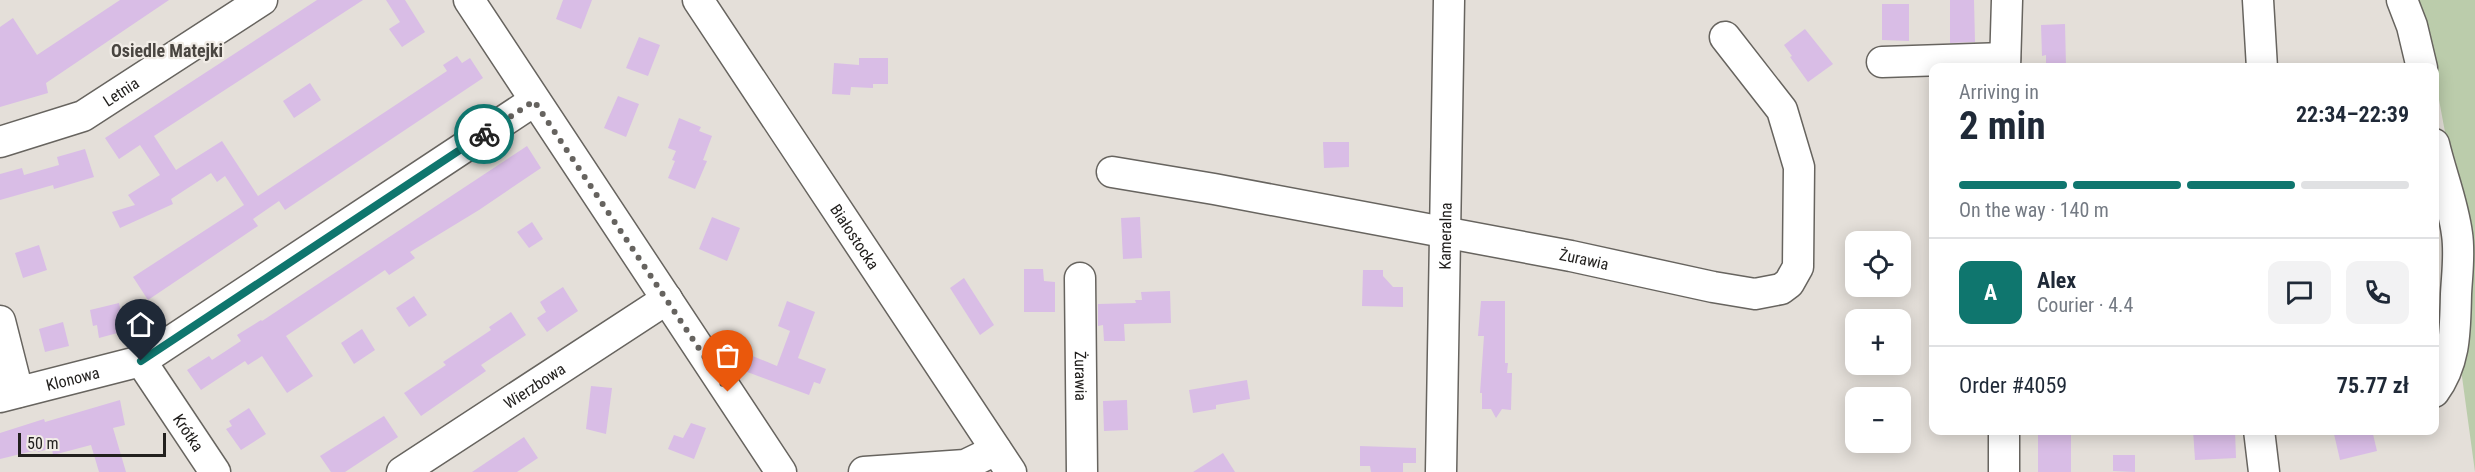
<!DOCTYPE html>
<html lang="en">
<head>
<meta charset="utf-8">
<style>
	:root { --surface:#fff; --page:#f2f2f3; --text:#1f2937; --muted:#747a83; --line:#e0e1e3; --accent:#0f766e }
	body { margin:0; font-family:"Roboto Condensed",sans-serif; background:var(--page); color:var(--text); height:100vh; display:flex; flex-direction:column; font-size:22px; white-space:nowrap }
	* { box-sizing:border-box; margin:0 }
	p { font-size:20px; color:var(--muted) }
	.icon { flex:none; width:33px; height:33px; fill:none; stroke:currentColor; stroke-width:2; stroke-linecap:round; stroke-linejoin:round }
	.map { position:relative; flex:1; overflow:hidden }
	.panel { position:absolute; left:1929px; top:63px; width:510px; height:372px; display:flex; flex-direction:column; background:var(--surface); border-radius:12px; box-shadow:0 3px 15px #0003 }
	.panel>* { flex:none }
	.tools { position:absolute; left:1845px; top:231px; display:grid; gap:12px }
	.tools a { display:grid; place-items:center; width:66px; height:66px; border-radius:12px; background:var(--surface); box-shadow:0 3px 15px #0003; font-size:30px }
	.scale { position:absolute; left:18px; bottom:15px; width:148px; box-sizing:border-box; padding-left:6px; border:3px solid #22201e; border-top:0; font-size:16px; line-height:21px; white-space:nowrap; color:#22201e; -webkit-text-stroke:4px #f1ece6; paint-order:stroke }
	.pin { position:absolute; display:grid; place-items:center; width:51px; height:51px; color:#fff; margin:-62px -26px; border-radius:50% 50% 50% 0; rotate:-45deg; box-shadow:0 0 6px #0007 }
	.pin .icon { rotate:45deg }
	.courier { position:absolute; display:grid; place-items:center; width:60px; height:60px; margin:-30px; border:4px solid #0f766e; border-radius:50%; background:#fff; color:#222; box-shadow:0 2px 8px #0007 }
	.head em { font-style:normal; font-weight:700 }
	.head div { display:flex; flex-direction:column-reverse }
	.head { display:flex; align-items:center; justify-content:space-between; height:102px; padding:0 30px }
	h1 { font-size:39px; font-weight:700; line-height:45px }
	.bar { display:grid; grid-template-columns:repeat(4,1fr); gap:9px 6px; align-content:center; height:72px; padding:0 30px }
	.bar i { height:8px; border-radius:4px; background:var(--line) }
	.bar .current { background:var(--accent) }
	.bar p { grid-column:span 4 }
	.line { display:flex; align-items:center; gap:15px; padding:0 30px; border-top:2px solid var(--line) }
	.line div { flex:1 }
	.round { display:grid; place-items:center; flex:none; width:63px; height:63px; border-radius:12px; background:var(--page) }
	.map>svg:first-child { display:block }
	.green { fill:#bbccab }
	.building { fill:#d9bde6 }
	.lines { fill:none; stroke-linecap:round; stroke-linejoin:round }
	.minor-casing { stroke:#67645f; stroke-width:33 }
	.minor { stroke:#fff; stroke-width:30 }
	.done { stroke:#66635f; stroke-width:6; stroke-dasharray:0 10.8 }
	.route { stroke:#0f766e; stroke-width:8 }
	.labels { text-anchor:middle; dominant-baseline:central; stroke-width:4.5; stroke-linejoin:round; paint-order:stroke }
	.street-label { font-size:16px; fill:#22201e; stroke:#f1ece6 }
	.neighbourhood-label { font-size:18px; font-weight:bold; fill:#494540; stroke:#f1ece6 }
</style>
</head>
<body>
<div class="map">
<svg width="2475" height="472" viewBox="0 0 2475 472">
	<rect width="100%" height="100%" fill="#e4dfd9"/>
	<polygon class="green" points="2409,0 2475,0 2475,472 2460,362 2447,143 2435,78 2434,68"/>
	<g class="building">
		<polygon points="120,0 169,0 46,83 48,93 0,107 0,27 13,18 37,55"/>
		<polygon points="317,0 363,0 154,136 176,170 222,141 258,196 447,71 443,65 457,56 462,63 470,58 483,78 285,210 279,201 253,219 258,226 148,300 133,277 244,205 225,176 217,182 211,173 171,199 173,204 120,228 112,212 135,205 128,195 160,175 140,145 119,159 105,138"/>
		<polygon points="386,0 405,0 425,32 402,47 389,29 400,22"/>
		<polygon points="563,0 592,0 581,29 556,19"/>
		<polygon points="1950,0 1974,0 1975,42 1950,43"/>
		<polygon points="1882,4 1909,4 1909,41 1882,40"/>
		<polygon points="2065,24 2066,66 2046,67 2046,55 2042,56 2041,25"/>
		<polygon points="1805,29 1833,64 1808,82 1790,57 1792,56 1784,45"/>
		<polygon points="639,37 660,45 648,76 626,68"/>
		<polygon points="859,58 888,58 888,84 873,84 873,88 851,87 850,95 832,94 834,63 859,65"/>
		<polygon points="310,83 321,100 294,118 283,101"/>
		<polygon points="618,96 639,104 626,137 604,128"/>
		<polygon points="679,118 701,127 699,131 712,136 703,160 707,161 695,189 668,178 675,161 672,160 676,151 668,148"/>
		<polygon points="1323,142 1349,142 1349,167 1324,168"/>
		<polygon points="527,146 541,168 479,210 410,252 415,258 389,275 385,270 286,336 313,376 287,393 262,356 248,365 245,361 201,390 187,370 209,356 212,360 241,341 237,335 261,320 262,321"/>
		<polygon points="85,149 94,177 54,189 53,185 0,200 0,174 22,168 24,175 59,165 57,157"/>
		<polygon points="712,217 740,228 727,261 699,249"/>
		<polygon points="1140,217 1142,258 1123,259 1121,218"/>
		<polygon points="532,222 543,239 529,248 517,232"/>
		<polygon points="39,245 47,270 23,278 15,253"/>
		<polygon points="1024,269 1043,269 1044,281 1055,282 1055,312 1024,312"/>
		<polygon points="1363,270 1383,270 1383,276 1393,287 1403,287 1403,307 1362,306"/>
		<polygon points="964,278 994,325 980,335 950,288"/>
		<polygon points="563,287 578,311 547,332 537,318 546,312 540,302"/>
		<polygon points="1170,291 1171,323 1124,324 1125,341 1104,341 1103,325 1098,326 1098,304 1136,303 1135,300 1142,300 1141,292"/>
		<polygon points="414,296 427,315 409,327 396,308"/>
		<polygon points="787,301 815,312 798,358 826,369 820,384 814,382 809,395 731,366 738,350 777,366 790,331 778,326"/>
		<polygon points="1481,301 1505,301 1505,363 1508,363 1507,373 1512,373 1511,410 1502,409 1496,418 1491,409 1482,409 1482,393 1480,393 1484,336 1478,336"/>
		<polygon points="119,303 125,331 99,338 97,325 93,326 90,310"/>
		<polygon points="511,312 526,335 481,365 486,371 421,416 404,393 446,365 443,362 491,330 489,327"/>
		<polygon points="63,322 69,346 45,352 39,329"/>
		<polygon points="362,329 375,350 354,364 341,343"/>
		<polygon points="1247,380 1250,399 1216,405 1216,409 1193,413 1189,390"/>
		<polygon points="591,386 612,388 606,434 586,429"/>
		<polygon points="120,400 125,425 113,428 126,472 99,472 91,445 53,455 52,448 38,452 37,450 0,459 0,433 44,419 45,422"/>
		<polygon points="1127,400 1128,430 1104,431 1103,401"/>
		<polygon points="249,408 266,434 241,450 226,429 232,426 229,421"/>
		<polygon points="384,416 398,437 345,472 331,472 320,456"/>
		<polygon points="691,423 706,428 694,459 668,449 674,435 683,438"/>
		<rect x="2038" y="430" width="33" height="42"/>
		<polygon points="2193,430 2235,430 2236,458 2195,460"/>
		<polygon points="2348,430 2372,430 2377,451 2340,460 2334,434"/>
		<polygon points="524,437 538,458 517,472 472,472"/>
		<polygon points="1360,446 1416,448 1416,463 1403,463 1403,472 1371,472 1370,466 1360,466"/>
		<polygon points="1223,453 1235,472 1193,472"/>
		<polygon points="2113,455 2135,455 2135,472 2113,471"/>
	</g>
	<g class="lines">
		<g class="minor-casing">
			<g id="minor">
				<polyline points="469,0 781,472"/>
				<path id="s1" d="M698,0L1011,472"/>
				<polyline points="2258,0 2262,68"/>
				<polyline points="2402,0 2412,26 2422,68"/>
				<polyline points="1882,62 2005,58"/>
				<polyline points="2005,68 2007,0"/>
				<path id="s2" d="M0,142L83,116L262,0"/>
				<path d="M2434,144C2441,174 2453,203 2457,234C2460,254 2457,274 2456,294C2455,330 2456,362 2434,392"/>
				<path id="s3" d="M1112,172L1214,189L1571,256L1713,287L1755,294L1781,289L1789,283L1798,267L1799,167L1782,110L1725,37"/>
				<path id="s4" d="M1080,278L1082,472"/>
				<polyline points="0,321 18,392"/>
				<path id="s5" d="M141,361L215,472"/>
				<path id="s6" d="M0,397L141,361L534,101"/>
				<polyline points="2259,430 2264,472"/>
				<path id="s7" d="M402,472L667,299"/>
				<polyline points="864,472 965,465 996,450"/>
				<path id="s8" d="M1441,472L1449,0"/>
				<polyline points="2004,472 2004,430"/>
			</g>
		</g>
		<use href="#minor" class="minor"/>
	</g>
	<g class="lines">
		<polyline class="done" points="484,134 534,101 728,392"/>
		<polyline class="route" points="141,361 484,134"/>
	</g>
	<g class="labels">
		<g class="street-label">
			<text stroke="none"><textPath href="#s2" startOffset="132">Letnia</textPath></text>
			<text stroke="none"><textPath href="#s1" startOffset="284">Białostocka</textPath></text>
			<text stroke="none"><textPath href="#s8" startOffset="236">Kameralna</textPath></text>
			<text stroke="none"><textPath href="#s3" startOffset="480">Żurawia</textPath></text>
			<text stroke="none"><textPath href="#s4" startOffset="98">Żurawia</textPath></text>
			<text stroke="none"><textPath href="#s6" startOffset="75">Klonowa</textPath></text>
			<text stroke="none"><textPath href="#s7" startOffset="158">Wierzbowa</textPath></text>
			<text stroke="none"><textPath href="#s5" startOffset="86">Krótka</textPath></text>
		</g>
		<g class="neighbourhood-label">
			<text x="167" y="50">Osiedle Matejki</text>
		</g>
	</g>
</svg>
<div class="tools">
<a><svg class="icon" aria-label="locate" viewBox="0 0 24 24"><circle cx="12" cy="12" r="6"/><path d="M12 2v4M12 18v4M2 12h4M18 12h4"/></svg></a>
<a>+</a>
<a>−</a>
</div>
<div class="scale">50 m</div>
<div class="pin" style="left:728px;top:392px;background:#ea580c"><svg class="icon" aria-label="bag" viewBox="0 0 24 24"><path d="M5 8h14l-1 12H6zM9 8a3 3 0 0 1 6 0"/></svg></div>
<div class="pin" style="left:141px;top:361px;background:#1f2937"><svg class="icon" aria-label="home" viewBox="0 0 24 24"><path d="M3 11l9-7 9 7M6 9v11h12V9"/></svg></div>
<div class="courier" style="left:484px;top:134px"><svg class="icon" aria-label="bike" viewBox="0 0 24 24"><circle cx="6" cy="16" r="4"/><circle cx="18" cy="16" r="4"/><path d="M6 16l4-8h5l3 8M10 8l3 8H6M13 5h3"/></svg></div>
<section class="panel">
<div class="head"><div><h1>2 min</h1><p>Arriving in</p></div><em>22:34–22:39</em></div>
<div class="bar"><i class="current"></i><i class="current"></i><i class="current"></i><i></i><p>On the way · 140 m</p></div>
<div class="line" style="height:108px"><b class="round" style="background:var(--accent);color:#fff">A</b><div><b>Alex</b><p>Courier · 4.4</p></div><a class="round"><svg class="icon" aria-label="chat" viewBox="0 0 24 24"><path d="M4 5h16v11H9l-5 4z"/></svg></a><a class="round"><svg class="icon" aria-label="phone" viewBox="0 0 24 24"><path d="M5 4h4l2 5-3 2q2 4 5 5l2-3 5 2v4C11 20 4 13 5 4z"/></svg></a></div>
<div class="line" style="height:78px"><div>Order #4059</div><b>75.77 zł</b></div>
</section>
</div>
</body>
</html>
